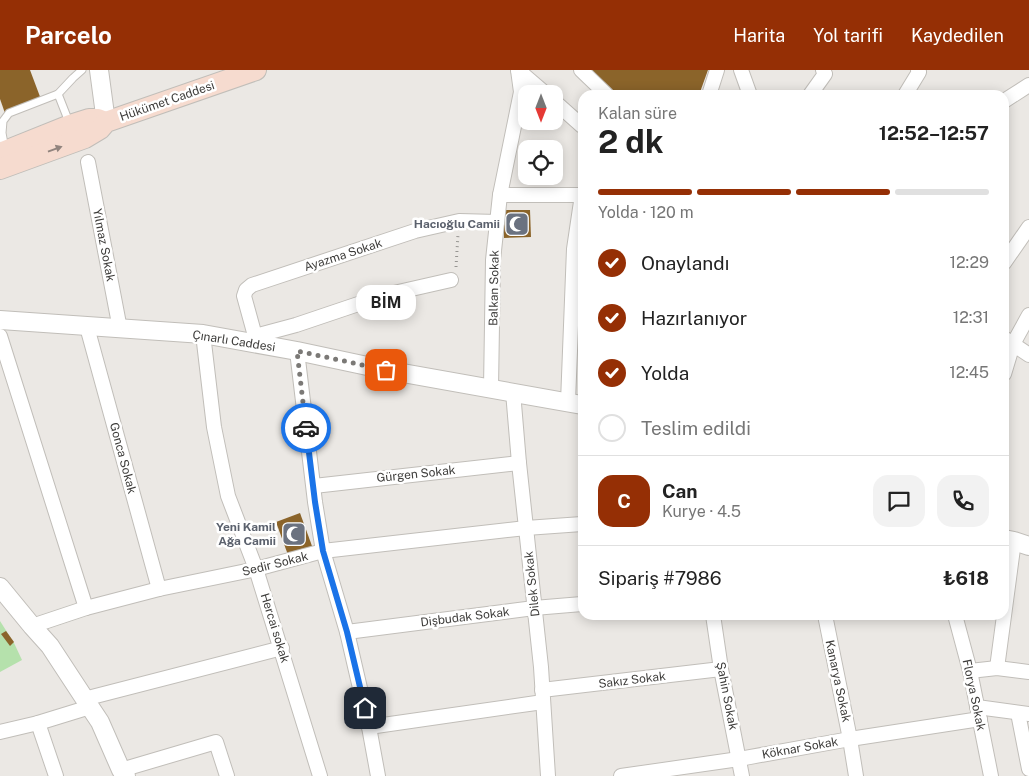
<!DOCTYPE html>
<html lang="tr">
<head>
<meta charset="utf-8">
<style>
	:root { --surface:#fff; --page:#f2f2f2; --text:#222; --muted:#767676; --line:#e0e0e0; --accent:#952f05 }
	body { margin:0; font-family:"Public Sans",sans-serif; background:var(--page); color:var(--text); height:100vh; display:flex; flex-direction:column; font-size:19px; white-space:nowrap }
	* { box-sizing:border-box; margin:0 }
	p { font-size:16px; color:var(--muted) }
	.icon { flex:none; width:28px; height:28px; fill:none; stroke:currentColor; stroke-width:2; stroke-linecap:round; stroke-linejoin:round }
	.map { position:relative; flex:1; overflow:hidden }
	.sheet { position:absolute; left:578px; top:20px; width:431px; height:530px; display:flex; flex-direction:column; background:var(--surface); border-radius:15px; box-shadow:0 2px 12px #0003 }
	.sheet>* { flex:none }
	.needle { width:32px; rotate:180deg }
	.tools { position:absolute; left:518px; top:15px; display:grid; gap:10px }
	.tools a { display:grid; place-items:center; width:45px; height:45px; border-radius:10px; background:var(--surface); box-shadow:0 2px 12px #0003; font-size:25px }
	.pin { position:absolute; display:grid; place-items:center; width:42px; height:42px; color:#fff; margin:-21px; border-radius:10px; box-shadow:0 2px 8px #0006 }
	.courier { position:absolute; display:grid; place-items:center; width:50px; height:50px; margin:-25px; border:4px solid #1a73e8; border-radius:50%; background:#fff; color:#222; box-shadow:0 1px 6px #0007 }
	.bubble { position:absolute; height:35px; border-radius:15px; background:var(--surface); box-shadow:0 2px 12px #0003; font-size:16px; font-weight:700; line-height:35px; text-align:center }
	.overview em { font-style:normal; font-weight:700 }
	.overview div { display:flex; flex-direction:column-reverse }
	.overview { display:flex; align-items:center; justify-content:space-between; height:85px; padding:0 20px }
	h1 { font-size:32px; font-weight:700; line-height:38px }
	.bar { display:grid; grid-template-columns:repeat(4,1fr); gap:8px 5px; align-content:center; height:60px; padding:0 20px }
	.bar i { height:6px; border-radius:4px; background:var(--line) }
	.bar .on { background:var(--accent) }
	.bar p { grid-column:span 4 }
	.line { display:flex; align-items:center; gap:12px; padding:0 20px; border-top:1px solid var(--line) }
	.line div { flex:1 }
	.round { display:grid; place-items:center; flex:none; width:52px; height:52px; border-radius:15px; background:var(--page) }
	ol { padding:0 20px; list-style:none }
	li { display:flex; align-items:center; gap:15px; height:55px }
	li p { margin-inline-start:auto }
	li .icon { padding:5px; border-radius:50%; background:var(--accent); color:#fff; stroke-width:4 }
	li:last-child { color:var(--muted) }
	li i { width:28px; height:28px; border:2px solid var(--line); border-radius:50% }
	header { display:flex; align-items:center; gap:30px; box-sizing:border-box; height:70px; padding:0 25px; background:var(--accent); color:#fff }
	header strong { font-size:24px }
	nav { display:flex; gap:28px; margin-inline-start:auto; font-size:18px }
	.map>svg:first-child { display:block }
	.green { fill:#b5e1ac }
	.building { fill:#8b642a }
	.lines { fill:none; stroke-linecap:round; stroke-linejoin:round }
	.service-casing { stroke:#c1beb9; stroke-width:9 }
	.minor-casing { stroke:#c1beb9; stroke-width:16 }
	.tertiary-casing { stroke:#c1beb9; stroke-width:20 }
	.secondary-casing { stroke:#c1beb9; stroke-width:22 }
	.path { stroke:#979592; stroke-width:3; stroke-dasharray:1 4; stroke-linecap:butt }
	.service { stroke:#fff; stroke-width:7 }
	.minor { stroke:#fff; stroke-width:14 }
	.tertiary { stroke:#fff; stroke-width:18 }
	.secondary { stroke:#f6dbcf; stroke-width:20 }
	.oneway { fill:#91847e }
	.done { stroke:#7b7976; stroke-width:5; stroke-dasharray:0 9 }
	.route { stroke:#1a73e8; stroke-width:6 }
	.labels { text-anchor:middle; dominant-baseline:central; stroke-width:5; stroke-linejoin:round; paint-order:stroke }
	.street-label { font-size:12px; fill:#3e3d3b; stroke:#fff }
	.worship-label { font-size:12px; font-weight:bold; fill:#5b616d; stroke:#fff; text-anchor:end }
</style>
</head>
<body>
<header>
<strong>Parcelo</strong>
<nav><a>Harita</a><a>Yol tarifi</a><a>Kaydedilen</a></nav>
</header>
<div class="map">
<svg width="1029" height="706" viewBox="0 0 1029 706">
	<rect width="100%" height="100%" fill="#ebe8e4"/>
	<polygon class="green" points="0,551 14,573 22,590 0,602"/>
	<g class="building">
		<polygon points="0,0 30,0 42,32 6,46 0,29"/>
		<polygon points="587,0 708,0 699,25 611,25"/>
		<polygon points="504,140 530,140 531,167 504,168"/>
		<polygon points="300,443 312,476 288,485 276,452"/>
		<polygon points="6,561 14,572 10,576 1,564"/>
	</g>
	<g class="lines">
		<g class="service-casing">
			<g id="service">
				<polyline points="58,24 69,52"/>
				<polyline points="5,79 2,63 3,51 9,43 58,24 73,8 82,0"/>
			</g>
		</g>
		<g class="minor-casing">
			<g id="minor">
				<polyline points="518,0 546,24"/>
				<polyline points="581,0 607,25"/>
				<polyline points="741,0 750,25"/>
				<polyline points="709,25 717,0"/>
				<polyline points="810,25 825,4 823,0"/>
				<polyline points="905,25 919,2 918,0"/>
				<polyline points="554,31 582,56"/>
				<polyline points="1004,31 1029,15"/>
				<polyline points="88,92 120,259"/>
				<polyline points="500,125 582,125"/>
				<polyline points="1004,193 1029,157"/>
				<polyline points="87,257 159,519"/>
				<polyline points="203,264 214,357 228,426 256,499 320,706"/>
				<polyline points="0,266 86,538"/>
				<polyline points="255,266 296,255 385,225 451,210"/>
				<polyline points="1004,268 1029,285"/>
				<polyline points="251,273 255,266 244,226 246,220 252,215 415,161 459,151 497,152"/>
				<polyline points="297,281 315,432 323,481 347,562 369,657 378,706"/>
				<polyline points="1004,304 1013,274 1029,245"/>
				<polyline points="491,318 493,190 500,125 521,22 518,0"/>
				<polyline points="513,322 519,393 541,597 548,706"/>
				<polyline points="568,332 574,179 582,125"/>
				<polyline points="314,416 519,393"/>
				<polyline points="713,545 721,599 742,706"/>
				<polyline points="825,545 850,669 856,706"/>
				<polyline points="955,545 970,601 991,706"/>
				<polyline points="32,556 86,538 159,519 256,499 323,481 526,458 582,454"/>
				<polyline points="347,562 534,538 582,534"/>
				<polyline points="997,598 1014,471"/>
				<polyline points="970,601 997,598 1029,602"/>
				<polyline points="542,620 721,599"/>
				<polyline points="84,629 282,578"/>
				<polyline points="977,637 1029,644"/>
				<polyline points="1018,643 1029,699"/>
				<polyline points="38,653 56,706"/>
				<polyline points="369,657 543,632"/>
				<polyline points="0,662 38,653 90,637"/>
				<polyline points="121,700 216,672 227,706"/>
				<polyline points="621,706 739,689 850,669 980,649"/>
			</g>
		</g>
		<g class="tertiary-casing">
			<g id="tertiary">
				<polyline points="99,0 106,52"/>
				<polyline points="0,250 203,264 297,281 386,300 582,335"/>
				<polyline points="1004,469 1014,471 1029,476"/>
				<polyline points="0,517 32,556 50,576 90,637 100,652 121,700 126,706"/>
			</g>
		</g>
		<g class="secondary-casing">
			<g id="secondary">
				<polyline points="0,83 70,55 89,49 98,49 106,52"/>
				<polyline points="0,99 85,68 100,59 106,52 256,0"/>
			</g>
		</g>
		<polyline class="path" points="456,197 458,164"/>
		<use href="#service" class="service"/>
		<use href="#minor" class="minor"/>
		<use href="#tertiary" class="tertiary"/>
		<use href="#secondary" class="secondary"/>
	</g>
	<defs><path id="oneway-solid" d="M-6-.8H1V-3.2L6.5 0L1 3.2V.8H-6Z" transform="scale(1.25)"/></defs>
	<use class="oneway" href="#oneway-solid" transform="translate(55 79) rotate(-20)"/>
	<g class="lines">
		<polyline class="done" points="306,358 297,281 386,300"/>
		<polyline class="route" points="306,358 315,432 323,481 347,562 365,638"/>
	</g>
	<defs>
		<g id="mosque-square" transform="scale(1.25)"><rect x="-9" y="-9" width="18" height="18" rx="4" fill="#6b7280" stroke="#fff"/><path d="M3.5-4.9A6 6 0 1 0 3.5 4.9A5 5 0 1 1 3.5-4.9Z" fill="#fff"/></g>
	</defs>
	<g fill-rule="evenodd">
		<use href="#mosque-square" x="517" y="154"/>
		<use href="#mosque-square" x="294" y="464"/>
	</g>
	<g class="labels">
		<g class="street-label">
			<text transform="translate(167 31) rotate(-19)">Hükümet Caddesi</text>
			<text transform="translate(104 175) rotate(79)">Yılmaz Sokak</text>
			<text transform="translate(343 185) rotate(-18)">Ayazma Sokak</text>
			<text transform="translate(494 218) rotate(-89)">Balkan Sokak</text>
			<text transform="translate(234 271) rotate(9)">Çınarlı Caddesi</text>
			<text transform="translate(123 388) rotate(75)">Gonca Sokak</text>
			<text transform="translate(416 404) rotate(-6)">Gürgen Sokak</text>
			<text transform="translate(275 494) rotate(-14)">Sedir Sokak</text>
			<text transform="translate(532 514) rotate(-96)">Dilek Sokak</text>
			<text transform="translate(465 547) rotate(-7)">Dişbudak Sokak</text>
			<text transform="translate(275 558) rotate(73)">Hercai sokak</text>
			<text transform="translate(632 610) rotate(-7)">Sakız Sokak</text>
			<text transform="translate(838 611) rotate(78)">Kanarya Sokak</text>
			<text transform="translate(974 625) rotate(78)">Florya Sokak</text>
			<text transform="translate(727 626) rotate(79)">Şahin Sokak</text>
			<text transform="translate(800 678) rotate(-10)">Köknar Sokak</text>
		</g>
		<g class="worship-label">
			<text x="500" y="154">Hacıoğlu Camii</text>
			<text x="276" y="457">Yeni Kamil<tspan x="276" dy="14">Ağa Camii</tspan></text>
		</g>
	</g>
</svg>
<div class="tools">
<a><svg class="needle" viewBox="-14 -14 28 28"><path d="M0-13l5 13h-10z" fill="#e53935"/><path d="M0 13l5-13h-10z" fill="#767676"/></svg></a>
<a><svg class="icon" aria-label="locate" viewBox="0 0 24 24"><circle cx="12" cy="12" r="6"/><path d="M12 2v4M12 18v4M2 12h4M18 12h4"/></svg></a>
</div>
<div class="pin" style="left:386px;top:300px;background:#ea580c"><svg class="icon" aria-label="bag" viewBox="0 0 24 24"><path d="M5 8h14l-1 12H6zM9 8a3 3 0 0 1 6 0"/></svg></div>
<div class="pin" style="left:365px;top:638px;background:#1f2937"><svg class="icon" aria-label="home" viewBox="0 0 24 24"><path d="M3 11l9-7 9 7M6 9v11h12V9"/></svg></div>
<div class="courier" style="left:306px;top:358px"><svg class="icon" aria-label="car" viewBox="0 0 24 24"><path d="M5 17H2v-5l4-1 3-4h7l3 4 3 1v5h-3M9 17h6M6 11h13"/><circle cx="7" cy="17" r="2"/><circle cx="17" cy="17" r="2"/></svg></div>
<div class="bubble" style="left:356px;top:215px;width:60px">BİM</div>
<section class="sheet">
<div class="overview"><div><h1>2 dk</h1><p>Kalan süre</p></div><em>12:52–12:57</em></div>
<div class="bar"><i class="on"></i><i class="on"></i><i class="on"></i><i></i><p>Yolda · 120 m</p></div>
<ol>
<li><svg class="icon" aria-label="check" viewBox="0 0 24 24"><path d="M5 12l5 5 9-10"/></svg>Onaylandı<p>12:29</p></li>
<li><svg class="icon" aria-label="check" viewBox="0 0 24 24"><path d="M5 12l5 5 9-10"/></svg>Hazırlanıyor<p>12:31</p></li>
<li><svg class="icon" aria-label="check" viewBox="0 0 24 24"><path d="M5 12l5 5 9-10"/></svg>Yolda<p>12:45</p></li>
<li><i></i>Teslim edildi</li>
</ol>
<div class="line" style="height:90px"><b class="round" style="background:var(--accent);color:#fff">C</b><div><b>Can</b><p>Kurye · 4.5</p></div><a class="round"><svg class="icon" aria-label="chat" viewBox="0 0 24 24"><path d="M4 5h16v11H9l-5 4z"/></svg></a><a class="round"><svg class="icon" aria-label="phone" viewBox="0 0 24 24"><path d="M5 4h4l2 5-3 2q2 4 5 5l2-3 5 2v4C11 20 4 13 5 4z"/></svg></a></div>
<div class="line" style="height:65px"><div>Sipariş #7986</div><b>₺618</b></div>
</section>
</div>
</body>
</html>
